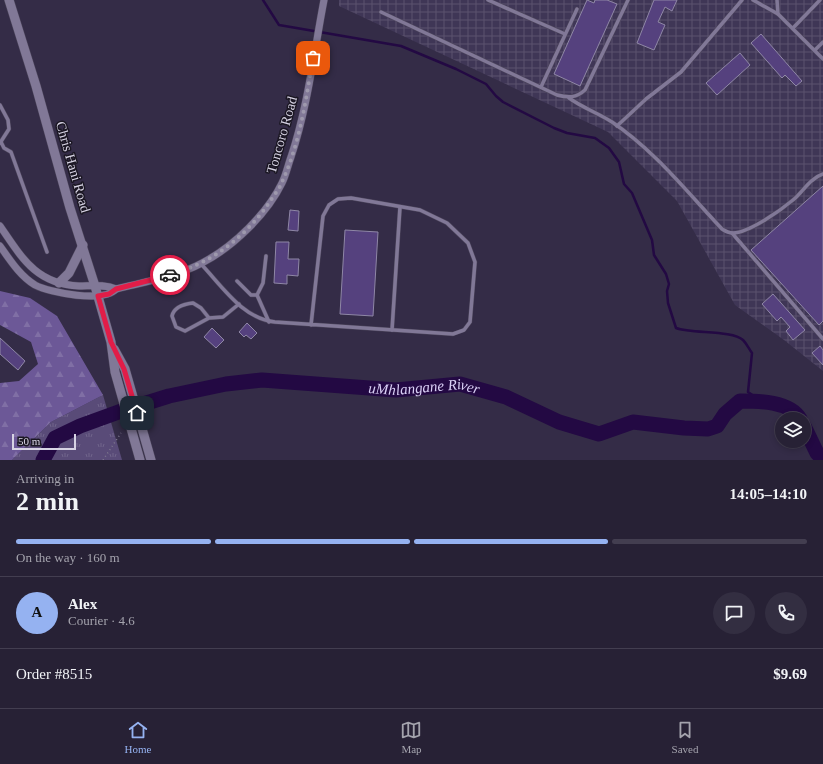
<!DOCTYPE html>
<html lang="en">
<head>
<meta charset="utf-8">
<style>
	:root { --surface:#272135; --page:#332e41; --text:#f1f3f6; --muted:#a4a3ad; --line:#433e50; --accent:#95b2f1 }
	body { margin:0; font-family:Georgia,serif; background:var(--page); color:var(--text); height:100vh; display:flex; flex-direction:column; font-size:15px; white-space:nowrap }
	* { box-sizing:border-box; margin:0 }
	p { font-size:13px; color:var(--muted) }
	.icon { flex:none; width:22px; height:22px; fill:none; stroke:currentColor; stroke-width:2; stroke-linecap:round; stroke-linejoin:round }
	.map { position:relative; height:460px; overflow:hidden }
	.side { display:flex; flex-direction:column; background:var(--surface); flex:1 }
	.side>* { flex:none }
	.tools { position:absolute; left:775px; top:412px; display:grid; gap:8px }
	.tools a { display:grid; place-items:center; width:36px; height:36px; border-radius:50%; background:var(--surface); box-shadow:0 2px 6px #0003,0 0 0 1px var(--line); font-size:20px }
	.scale { position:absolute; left:12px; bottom:10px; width:64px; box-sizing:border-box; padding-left:4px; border:2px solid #d7d3e4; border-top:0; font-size:11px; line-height:14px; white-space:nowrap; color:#d7d3e4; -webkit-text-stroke:3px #1b1723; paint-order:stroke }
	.pin { position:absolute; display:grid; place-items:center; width:34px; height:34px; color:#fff; margin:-17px; border-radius:8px; box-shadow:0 2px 6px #0006 }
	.courier { position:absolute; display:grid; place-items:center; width:40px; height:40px; margin:-20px; border:3px solid #e11d48; border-radius:50%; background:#fff; color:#222; box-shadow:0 1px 5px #0007 }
	.summary em { font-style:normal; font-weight:600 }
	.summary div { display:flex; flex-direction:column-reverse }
	.summary { display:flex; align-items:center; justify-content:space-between; height:68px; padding:0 16px }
	h1 { font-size:26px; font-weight:600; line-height:30px }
	.bar { display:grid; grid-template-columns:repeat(4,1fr); gap:6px 4px; align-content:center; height:48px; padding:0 16px }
	.bar i { height:5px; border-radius:3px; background:var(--line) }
	.bar .on { background:var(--accent) }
	.bar p { grid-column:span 4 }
	.line { display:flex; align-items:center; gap:10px; padding:0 16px; border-top:1px solid var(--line) }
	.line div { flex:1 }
	.round { display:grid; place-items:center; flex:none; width:42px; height:42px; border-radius:21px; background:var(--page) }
	.tab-bar { display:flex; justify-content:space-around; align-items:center; height:56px; border-top:1px solid var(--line); background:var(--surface); font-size:11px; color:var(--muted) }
	.tab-bar a { display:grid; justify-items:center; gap:2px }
	.tab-bar .on { color:var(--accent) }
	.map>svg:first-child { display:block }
	.industrial { fill:url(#industrial-grid) }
	.grass { fill:url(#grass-tufts) }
	.forest { fill:url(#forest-firs) }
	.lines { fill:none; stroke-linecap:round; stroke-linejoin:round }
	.stream { stroke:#230943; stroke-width:2.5 }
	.river { stroke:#230943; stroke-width:15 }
	.building { fill:#55417e; stroke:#8f87a6 }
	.lane-casing { stroke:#4d465c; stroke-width:4.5 }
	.street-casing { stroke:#4d465c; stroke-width:8 }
	.secondary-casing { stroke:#4d465c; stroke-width:10 }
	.path { stroke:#7e788e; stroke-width:1.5; stroke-dasharray:1 3; stroke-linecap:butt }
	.lane { stroke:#817897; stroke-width:3.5 }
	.street { stroke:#817897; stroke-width:7 }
	.secondary { stroke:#817897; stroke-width:9 }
	.done { stroke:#9e99ad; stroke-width:4; stroke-dasharray:0 7.2 }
	.route { stroke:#e11d48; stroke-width:5 }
	.labels { text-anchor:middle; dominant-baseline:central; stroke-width:3; stroke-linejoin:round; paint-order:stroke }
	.street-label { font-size:14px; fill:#d7d3e4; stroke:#1b1723 }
	.water-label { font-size:15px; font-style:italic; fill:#d9cff5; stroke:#1b1723 }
</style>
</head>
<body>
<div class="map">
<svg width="823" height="460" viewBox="0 0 823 460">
	<defs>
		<pattern id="industrial-grid" width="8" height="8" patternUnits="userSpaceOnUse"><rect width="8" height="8" fill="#3f3656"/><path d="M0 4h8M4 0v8" fill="none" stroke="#5a526e"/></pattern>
		<pattern id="grass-tufts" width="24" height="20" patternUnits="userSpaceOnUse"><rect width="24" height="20" fill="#594b78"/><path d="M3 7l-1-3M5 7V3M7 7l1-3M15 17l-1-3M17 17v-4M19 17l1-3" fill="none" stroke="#70648b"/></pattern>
		<pattern id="forest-firs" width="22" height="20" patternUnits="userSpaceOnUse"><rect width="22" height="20" fill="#6c5897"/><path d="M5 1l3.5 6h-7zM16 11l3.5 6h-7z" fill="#806fa5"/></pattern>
	</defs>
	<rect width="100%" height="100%" fill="#342c47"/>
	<polygon class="industrial" points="339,0 823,0 823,371 784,340 735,305 677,201 608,132 339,6"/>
	<polygon class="grass" points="103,395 122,460 12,460 51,422"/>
	<polygon class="forest" points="0,291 30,298 57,316 103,395 51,422 12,460 0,460 0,383 19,381 38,364 31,342 0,325"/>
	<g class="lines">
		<path class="stream" d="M263,0L279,25L401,46L456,69L486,84L496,96L503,102L554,128L567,133L595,138L609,148L619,162L624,184L632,193L652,240L654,255L666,274L669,284L667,291L668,303L676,328C692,334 732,330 743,340C747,344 749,349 752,353L748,392L761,401"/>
		<g class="river">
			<polyline points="804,426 817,453 823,459"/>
			<path id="s1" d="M43,460L55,438L80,426L124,410L169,396L226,384L262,380L396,390L460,384L506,397L559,422L599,434L633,422L684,428L708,429L717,426L725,414L740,401C758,401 790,401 800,419"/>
		</g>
	</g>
	<g class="building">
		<polygon points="587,0 594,3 595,0 607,0 617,4 580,86 554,74"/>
		<polygon points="654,0 677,0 672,11 665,7 658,22 665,25 654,50 637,43"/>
		<polygon points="761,34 802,81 796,86 785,75 782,78 751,43"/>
		<polygon points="740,53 750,65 717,95 706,83"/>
		<polygon points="823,186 823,321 819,325 751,250"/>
		<polygon points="290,210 299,211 298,231 288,230"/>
		<polygon points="345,230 378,232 373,316 340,314"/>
		<polygon points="276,242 289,242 288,259 299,259 298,276 287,275 287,284 274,283"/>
		<polygon points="773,294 805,330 793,340 786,331 790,327 781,317 777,321 762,304"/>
		<polygon points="247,323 257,333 251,339 246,335 244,337 239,332"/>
		<polygon points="212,328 224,340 216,348 204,337"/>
		<polygon points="0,338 25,361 18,370 0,354"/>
		<polygon points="820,346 823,350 823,365 812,353"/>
	</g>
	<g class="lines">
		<g class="lane-casing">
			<g id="lane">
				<polyline points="488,0 565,34"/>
				<polyline points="753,0 778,14 823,59"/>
				<polyline points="777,0 778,14"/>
				<path d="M381,12L557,95C569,98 576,98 585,90L628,0"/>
				<polyline points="793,28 820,0"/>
				<polyline points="815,50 823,42"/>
				<polyline points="541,87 577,9"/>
				<path d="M569,98C583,108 598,113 612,122C655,151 687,192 722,229C725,231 730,233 733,233C749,233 781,210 793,200C803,192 809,179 823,174"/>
				<polyline points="0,105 8,120 9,129 0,143"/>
				<polyline points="617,126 646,99 681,72 742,0"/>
				<polyline points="1,142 4,148 11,152 47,252"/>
				<polyline points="732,233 823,339"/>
				<polyline points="266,256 263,283 257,295 269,322"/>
				<path d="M201,264C222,286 243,319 275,322L453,334L464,330L470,322L475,262L468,243L447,223L420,210L351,198L338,199L329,205L323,216L311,325"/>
				<polyline points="237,281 251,295 257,295"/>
				<path d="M209,318L201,308L193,303C184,304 174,307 172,316L176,327L185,331L209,318L223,317L239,304"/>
				<polyline points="392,330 400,207"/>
			</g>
		</g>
		<g class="street-casing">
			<g id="street">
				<path d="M0,226C22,258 36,284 79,286C91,286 105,284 116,289"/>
				<path d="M0,246C10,260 20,276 35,285C50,293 104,303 116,289C144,282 176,277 202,263C233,247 267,214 282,183C286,175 288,165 291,157C308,106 314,52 324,0"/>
			</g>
		</g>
		<g class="secondary-casing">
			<g id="secondary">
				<polyline points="9,0 36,86 70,208 95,286 111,342 115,372 140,460"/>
				<polyline points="59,283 69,273 83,245"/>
				<polyline points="114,349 125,369 151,460"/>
			</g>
		</g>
		<polyline class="path" points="103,460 121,433"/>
		<use href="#lane" class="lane"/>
		<use href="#street" class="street"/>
		<use href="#secondary" class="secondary"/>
	</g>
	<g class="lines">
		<path class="done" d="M170,275C212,263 247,236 271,200C275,194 280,188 282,182C300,143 306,99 313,58"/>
		<polyline class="route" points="137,413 124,369 111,342 98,296 109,294 116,289 170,275"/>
	</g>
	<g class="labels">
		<g class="street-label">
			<text transform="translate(282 135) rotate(-74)">Toncoro Road</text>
			<text transform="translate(73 167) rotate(74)">Chris Hani Road</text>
		</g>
		<g class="water-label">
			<text stroke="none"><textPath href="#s1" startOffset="404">uMhlangane River</textPath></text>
		</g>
	</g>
</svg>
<div class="tools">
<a><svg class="icon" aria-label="layers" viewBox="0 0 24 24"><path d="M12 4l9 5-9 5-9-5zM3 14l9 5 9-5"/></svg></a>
</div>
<div class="scale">50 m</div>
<div class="pin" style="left:313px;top:58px;background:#ea580c"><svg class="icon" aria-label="bag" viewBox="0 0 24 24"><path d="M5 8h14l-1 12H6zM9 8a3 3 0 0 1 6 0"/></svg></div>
<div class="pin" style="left:137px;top:413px;background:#1f2937"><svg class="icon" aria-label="home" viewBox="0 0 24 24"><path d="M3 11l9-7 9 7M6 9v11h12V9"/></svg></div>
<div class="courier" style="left:170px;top:275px"><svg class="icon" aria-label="car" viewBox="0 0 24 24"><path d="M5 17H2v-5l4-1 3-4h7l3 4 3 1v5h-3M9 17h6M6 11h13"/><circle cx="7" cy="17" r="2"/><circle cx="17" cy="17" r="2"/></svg></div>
</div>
<section class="side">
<div class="summary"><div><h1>2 min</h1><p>Arriving in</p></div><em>14:05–14:10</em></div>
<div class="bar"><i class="on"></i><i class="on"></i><i class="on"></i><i></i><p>On the way · 160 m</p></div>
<div class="line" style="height:72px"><b class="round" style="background:var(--accent);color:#111">A</b><div><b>Alex</b><p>Courier · 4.6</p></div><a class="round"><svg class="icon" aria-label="chat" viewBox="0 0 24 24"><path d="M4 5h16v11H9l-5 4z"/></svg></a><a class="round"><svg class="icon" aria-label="phone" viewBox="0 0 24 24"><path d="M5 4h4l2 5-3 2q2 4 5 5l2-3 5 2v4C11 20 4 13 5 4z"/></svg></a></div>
<div class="line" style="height:52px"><div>Order #8515</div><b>$9.69</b></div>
</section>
<nav class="tab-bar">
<a class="on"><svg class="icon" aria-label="home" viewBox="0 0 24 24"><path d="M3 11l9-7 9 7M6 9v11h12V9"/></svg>Home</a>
<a><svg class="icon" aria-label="map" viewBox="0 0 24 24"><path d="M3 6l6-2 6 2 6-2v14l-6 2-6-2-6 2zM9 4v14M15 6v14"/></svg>Map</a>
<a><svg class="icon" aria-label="saved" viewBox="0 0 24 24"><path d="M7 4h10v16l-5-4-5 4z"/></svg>Saved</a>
</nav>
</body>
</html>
